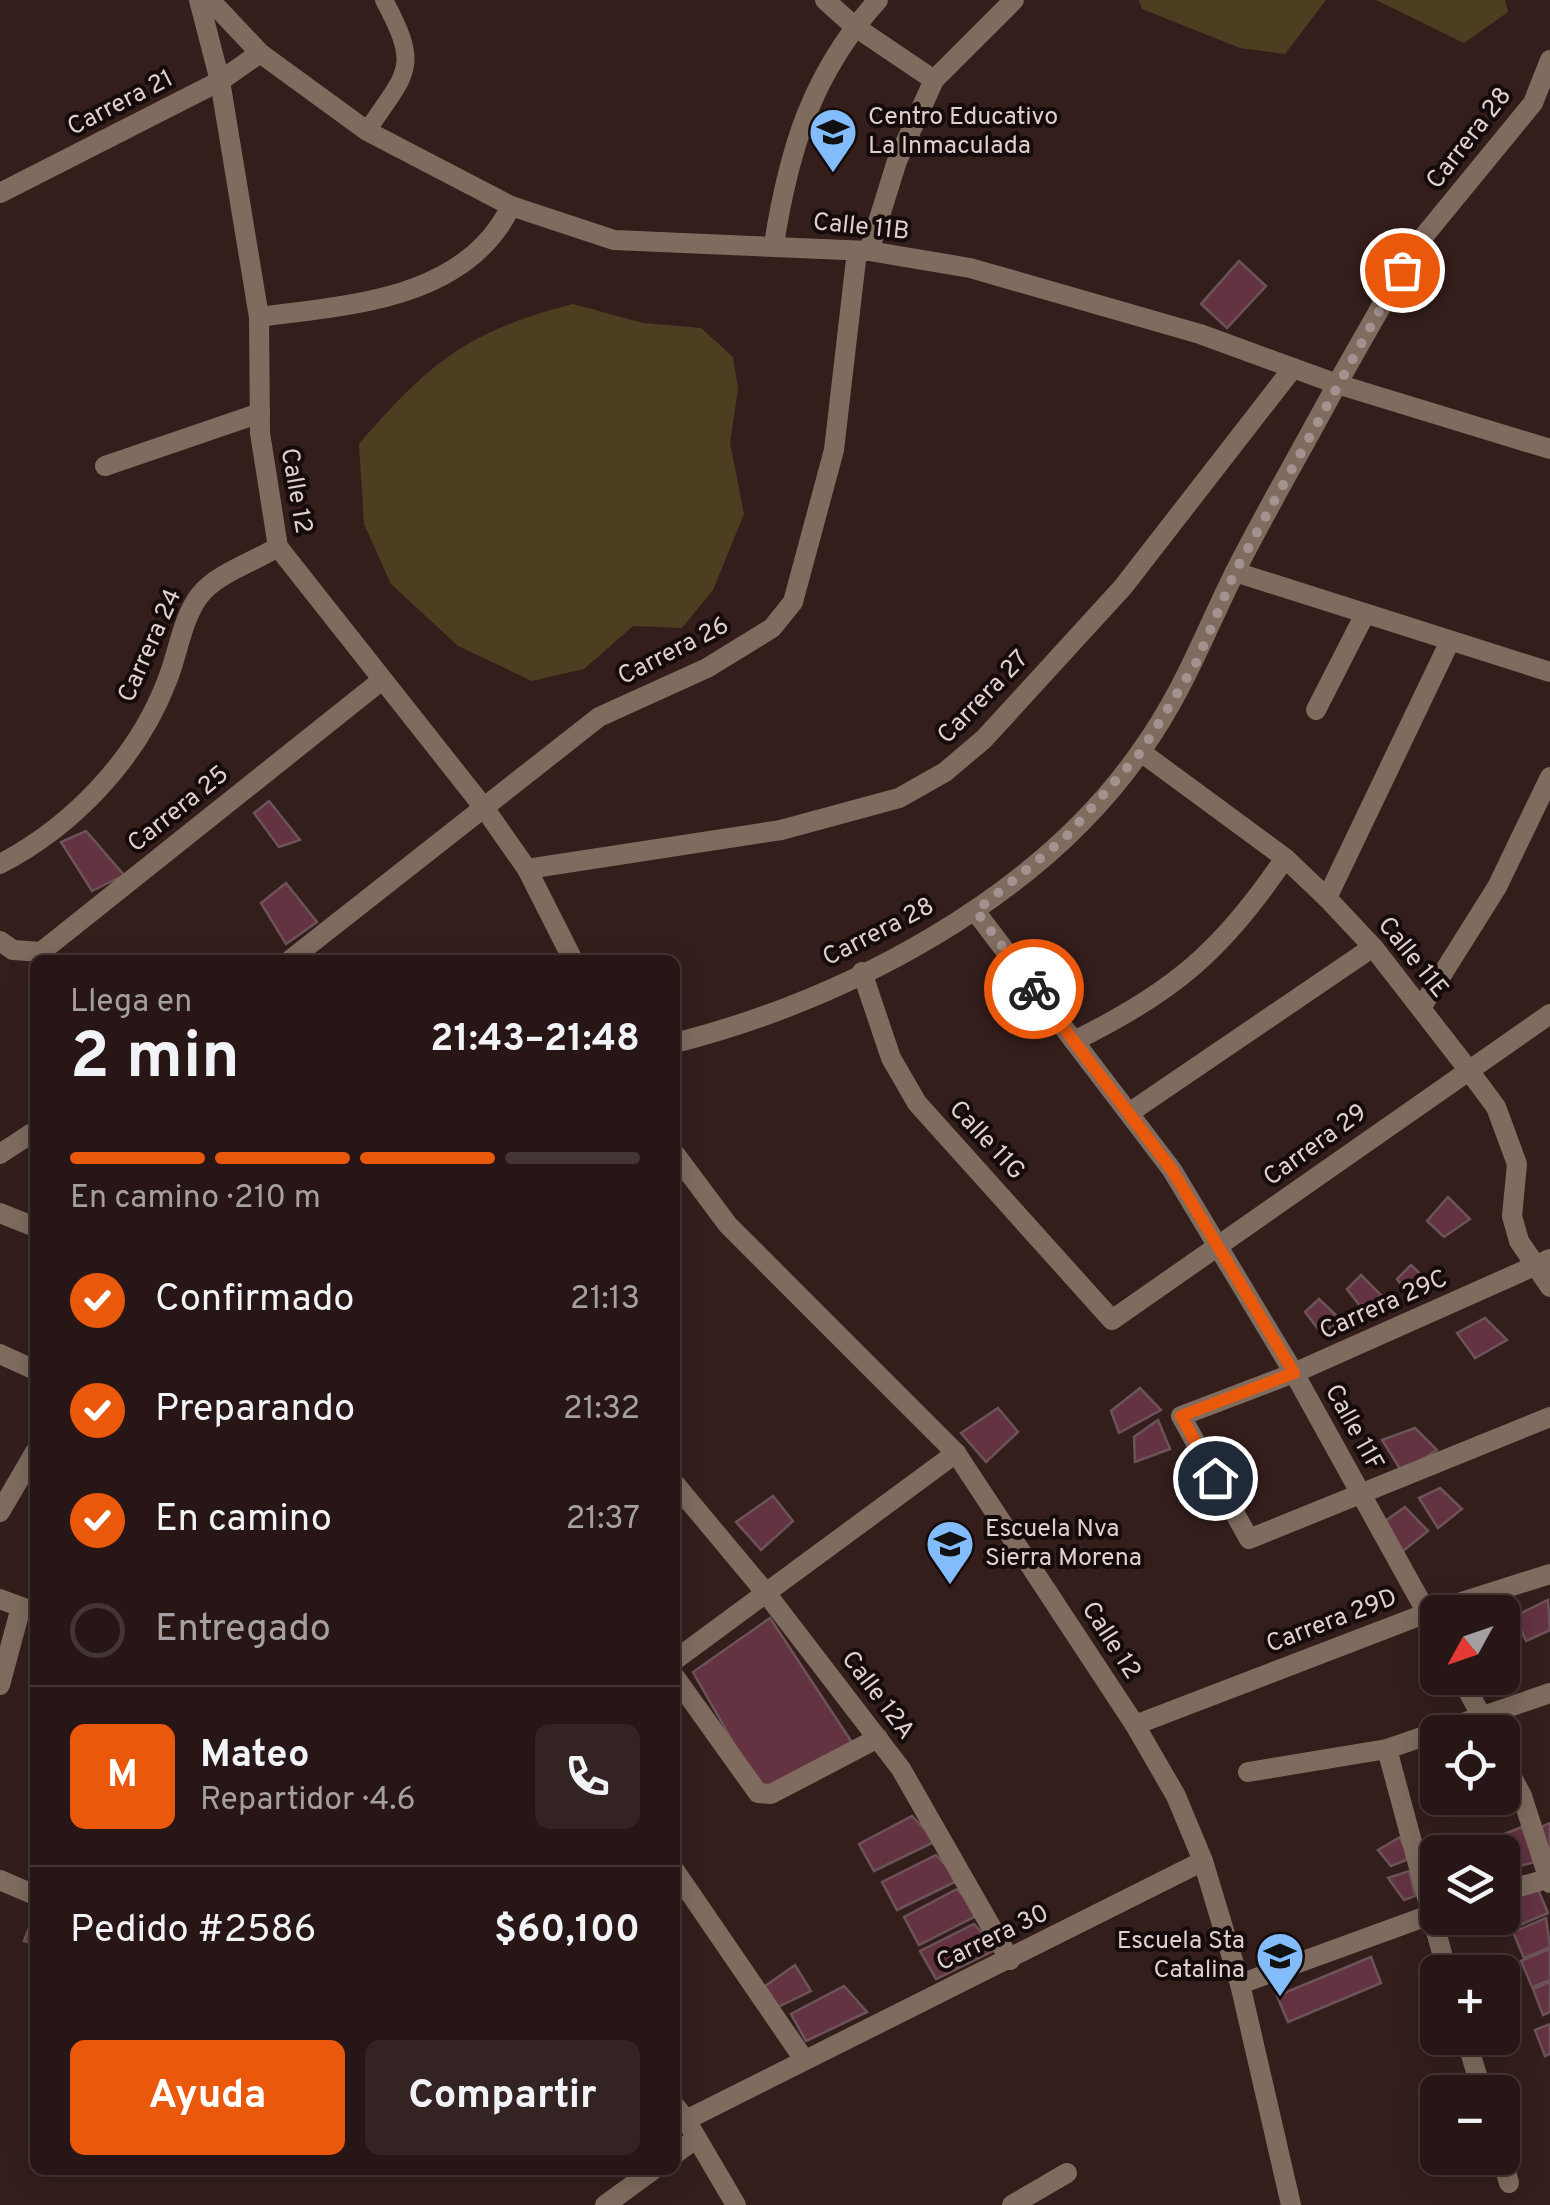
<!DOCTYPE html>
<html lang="es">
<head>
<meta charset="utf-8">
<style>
	:root { --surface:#271615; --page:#332322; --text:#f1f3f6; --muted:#a49fa0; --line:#433534; --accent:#ea580c }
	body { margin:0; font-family:Overpass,sans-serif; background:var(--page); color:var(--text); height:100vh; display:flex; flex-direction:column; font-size:38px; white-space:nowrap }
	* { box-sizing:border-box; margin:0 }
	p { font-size:32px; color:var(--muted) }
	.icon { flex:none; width:55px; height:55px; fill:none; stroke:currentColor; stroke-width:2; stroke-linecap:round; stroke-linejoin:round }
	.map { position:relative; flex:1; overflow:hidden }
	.sheet { position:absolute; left:30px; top:955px; width:650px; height:1220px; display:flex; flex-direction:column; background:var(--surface); border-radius:15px; box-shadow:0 5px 25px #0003,0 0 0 2px var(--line) }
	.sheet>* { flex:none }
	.needle { width:65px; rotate:230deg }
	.tools { position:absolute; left:1420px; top:1595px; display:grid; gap:20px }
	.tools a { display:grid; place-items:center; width:100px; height:100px; border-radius:15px; background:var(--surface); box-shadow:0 5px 25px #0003,0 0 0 2px var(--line); font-size:50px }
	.pin { position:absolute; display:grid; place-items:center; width:85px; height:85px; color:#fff; margin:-42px; border:5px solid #fff; border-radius:50%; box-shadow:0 2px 10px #0007 }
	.courier { position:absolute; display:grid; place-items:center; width:100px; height:100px; margin:-50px; border:8px solid #ea580c; border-radius:50%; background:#fff; color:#222; box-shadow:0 2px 12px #0007 }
	.summary em { font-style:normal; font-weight:700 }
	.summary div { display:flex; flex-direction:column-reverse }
	.summary { display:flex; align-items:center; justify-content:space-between; height:170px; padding:0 40px }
	h1 { font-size:65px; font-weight:700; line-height:75px }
	.bar { display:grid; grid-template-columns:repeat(4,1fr); gap:15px 10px; align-content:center; height:120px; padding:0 40px }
	.bar i { height:12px; border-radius:8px; background:var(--line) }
	.bar .current { background:var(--accent) }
	.bar p { grid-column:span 4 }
	.line { display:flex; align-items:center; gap:25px; padding:0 40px; border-top:2px solid var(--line) }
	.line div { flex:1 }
	.round { display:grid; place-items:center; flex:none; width:105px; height:105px; border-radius:15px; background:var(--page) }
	ol { padding:0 40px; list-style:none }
	li { display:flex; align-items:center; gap:30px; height:110px }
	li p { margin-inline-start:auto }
	li .icon { padding:10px; border-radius:50%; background:var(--accent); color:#fff; stroke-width:4 }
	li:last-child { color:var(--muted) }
	li i { width:55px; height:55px; border:5px solid var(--line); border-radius:50% }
	.primary-button { display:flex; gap:20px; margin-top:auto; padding:20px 40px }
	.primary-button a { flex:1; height:115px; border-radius:15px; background:var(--accent); color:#fff; font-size:40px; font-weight:700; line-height:115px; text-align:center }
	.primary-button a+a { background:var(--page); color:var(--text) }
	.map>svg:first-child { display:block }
	.green { fill:#4d3e21 }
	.building { fill:#633342; stroke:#6c5359; stroke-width:2.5 }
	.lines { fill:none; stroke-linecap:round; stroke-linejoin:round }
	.pedestrian { stroke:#806c5f; stroke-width:18 }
	.minor { stroke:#806c5f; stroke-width:20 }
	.tertiary { stroke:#806c5f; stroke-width:20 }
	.done { stroke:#a3928f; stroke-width:10; stroke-dasharray:0 18 }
	.route { stroke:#ea580c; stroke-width:12 }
	.labels { text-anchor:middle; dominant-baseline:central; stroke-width:8; stroke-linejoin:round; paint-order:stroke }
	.street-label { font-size:25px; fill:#dfd0cd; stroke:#150b0a }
	.poi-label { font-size:25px; fill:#dfd0cd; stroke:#150b0a; text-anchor:start }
</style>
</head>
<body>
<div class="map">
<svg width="1550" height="2205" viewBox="0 0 1550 2205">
	<rect width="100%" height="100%" fill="#341e1c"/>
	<g class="green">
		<polygon points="1139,0 1326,0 1285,54 1240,48 1142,9"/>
		<polygon points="1376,0 1505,0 1508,12 1464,43"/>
		<path d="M573,304L643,323L701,328L733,357L738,389L730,443L744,514L713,590L682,628L633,626L584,669L532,681L458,646L391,584L364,524L359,444C429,363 467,331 573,304Z"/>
	</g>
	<g class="building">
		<polygon points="1239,261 1266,286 1227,328 1201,304"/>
		<polygon points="269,801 300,840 279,847 254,813"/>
		<polygon points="86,831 124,875 92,891 61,842"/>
		<polygon points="286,883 317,922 286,944 261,903"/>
		<polygon points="1448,1197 1470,1219 1444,1237 1427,1221"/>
		<polygon points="1411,1265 1433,1286 1413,1300 1397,1279"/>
		<polygon points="1361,1275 1383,1297 1364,1311 1347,1289"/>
		<polygon points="1319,1299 1341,1320 1322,1334 1305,1312"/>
		<polygon points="1485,1318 1507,1340 1475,1358 1457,1333"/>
		<polygon points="1140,1388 1161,1410 1119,1433 1111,1411"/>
		<polygon points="998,1408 1018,1432 986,1462 961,1433"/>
		<polygon points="1158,1420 1170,1449 1135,1462 1134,1437"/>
		<polygon points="1415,1428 1437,1450 1402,1472 1382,1440"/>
		<polygon points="1440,1488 1462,1509 1438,1528 1419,1498"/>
		<polygon points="773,1496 793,1521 761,1550 736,1522"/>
		<polygon points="1405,1507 1428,1531 1403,1551 1381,1524"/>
		<polygon points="1548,1600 1550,1630 1526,1641 1515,1616"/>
		<polygon points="770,1618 857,1750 761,1791 693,1672"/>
		<polygon points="912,1816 936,1841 874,1871 859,1844"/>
		<polygon points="1550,1823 1550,1860 1539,1828"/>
		<polygon points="1522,1827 1535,1862 1509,1869 1499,1836"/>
		<polygon points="1400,1837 1409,1859 1391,1866 1378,1850"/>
		<polygon points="936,1855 959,1880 897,1910 882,1882"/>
		<polygon points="1409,1871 1415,1896 1404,1900 1388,1878"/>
		<polygon points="1537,1887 1548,1913 1515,1927 1504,1901"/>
		<polygon points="957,1889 980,1914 919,1945 904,1917"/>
		<polygon points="35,1912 35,1944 24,1941"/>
		<polygon points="1546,1918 1550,1947 1524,1958 1513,1932"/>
		<polygon points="974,1924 997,1949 936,1979 920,1951"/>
		<polygon points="1550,1949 1550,1980 1532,1987 1521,1961"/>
		<polygon points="1371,1957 1381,1983 1288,2022 1277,1996"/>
		<polygon points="795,1965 811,1991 778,2007 765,1986"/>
		<polygon points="1550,1982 1550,2012 1543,2015 1533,1989"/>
		<polygon points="844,1986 867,2012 806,2041 791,2014"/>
		<polygon points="1550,2024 1550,2054 1545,2056 1535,2030"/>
		<polygon points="1458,2158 1489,2158 1463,2169"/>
	</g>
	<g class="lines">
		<path class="pedestrian" d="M367,131C407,71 421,69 384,0"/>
		<g class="minor">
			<polyline points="825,0 854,26 934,80"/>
			<path d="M774,244C789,149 812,73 878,0"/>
			<polyline points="869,251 897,161 934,80 1014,0"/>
			<polyline points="105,466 260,413"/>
			<polyline points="1235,572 1550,672"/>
			<polyline points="1316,710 1365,614"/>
			<polyline points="1141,752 1285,858 1327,898 1373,947 1467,1068 1496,1107 1517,1164 1512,1216 1519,1241 1550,1287"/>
			<path d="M0,864C73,826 137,759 167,681C178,654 182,618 200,595C216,574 255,561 278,547"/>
			<polyline points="527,869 781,830 899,798 945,772 984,739 1123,587 1293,368"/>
			<polyline points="1327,898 1450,641"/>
			<polyline points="975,911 1172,1170 1294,1373 1438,1633"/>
			<polyline points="0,941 13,950 41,952 382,680"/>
			<polyline points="290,960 599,717 707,668 772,628 793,602 834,450 857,251"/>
			<polyline points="862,972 891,1058 917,1103 1112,1320 1550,1014"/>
			<polyline points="1421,1008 1497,887 1550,777"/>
			<path d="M1074,1041C1174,992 1223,950 1285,858"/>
			<path d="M675,1043C847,999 1038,899 1141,751C1184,691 1204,634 1236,570C1268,507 1304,446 1337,384"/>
			<polyline points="1129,1113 1373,947"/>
			<polyline points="0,1154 35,1131"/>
			<polyline points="0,1213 35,1227"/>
			<polyline points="1550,1259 1294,1373 1181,1416 1249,1539 1550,1417"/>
			<polyline points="0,1354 35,1370"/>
			<polyline points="675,1484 766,1593 901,1769 1010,1960"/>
			<polyline points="0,1512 35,1452"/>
			<polyline points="0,1599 35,1612"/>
			<polyline points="675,1660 956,1453"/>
			<polyline points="675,1677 758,1793 771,1794 878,1738"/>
			<polyline points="1461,1678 1490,1732"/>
			<polyline points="0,1685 21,1607"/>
			<polyline points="1135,1725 1427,1613 1550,1574"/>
			<polyline points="1387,1749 1447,1972"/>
			<polyline points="1502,1758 1522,1796 1550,1883"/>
			<polyline points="1248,1772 1387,1749 1550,1693"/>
			<polyline points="675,1871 803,2058"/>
			<polyline points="0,1880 35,1895"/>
			<polyline points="1502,1892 1550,1878"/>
			<polyline points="1240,1984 1438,1912"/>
			<polyline points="1466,2038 1482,2092"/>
			<polyline points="675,2106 686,2120 1203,1861"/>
			<polyline points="686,2120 736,2205"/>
			<polyline points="675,2154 694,2140"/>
			<polyline points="1502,2158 1509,2183"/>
			<polyline points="605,2205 653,2170"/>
			<polyline points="1012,2205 1067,2173"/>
		</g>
		<g class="tertiary">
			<polyline points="199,0 220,81 259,317 260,433 278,547 485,809 527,869 573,960"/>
			<polyline points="210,0 260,53 367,131 511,206 614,240 869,251 970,268 1200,334 1337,384 1550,449"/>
			<polyline points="0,193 220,81 260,53"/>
			<path d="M259,317C349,305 466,300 511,206"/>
			<polyline points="1337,384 1415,247 1533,103 1550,60"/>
			<polyline points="675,1154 728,1225 956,1453 1135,1725 1176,1796 1203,1861 1240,1984 1291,2205"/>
		</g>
	</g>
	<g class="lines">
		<polyline class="done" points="1034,989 976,911 1065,838 1141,752 1196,663 1235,572 1402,270"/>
		<polyline class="route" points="1034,989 1172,1170 1294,1373 1181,1416 1215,1478"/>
	</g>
	<defs>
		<g id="school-pin" transform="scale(2.5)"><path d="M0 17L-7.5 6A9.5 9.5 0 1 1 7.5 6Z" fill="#83bcfb" stroke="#150b0a"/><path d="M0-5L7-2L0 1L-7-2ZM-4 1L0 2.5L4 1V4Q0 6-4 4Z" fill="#111"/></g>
	</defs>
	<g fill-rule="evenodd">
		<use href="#school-pin" x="833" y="132"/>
		<use href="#school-pin" x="950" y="1544"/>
		<use href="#school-pin" x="1280" y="1956"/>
	</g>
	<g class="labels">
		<g class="street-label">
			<text transform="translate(121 104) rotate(-27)">Carrera 21</text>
			<text transform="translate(1470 139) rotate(-52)">Carrera 28</text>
			<text transform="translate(861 228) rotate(6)">Calle 11B</text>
			<text transform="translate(295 491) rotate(80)">Calle 12</text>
			<text transform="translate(151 646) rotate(-66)">Carrera 24</text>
			<text transform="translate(674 652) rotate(-27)">Carrera 26</text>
			<text transform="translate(984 698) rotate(-46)">Carrera 27</text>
			<text transform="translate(179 810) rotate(-39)">Carrera 25</text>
			<text transform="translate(879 933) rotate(-27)">Carrera 28</text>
			<text transform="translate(1412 958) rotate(51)">Calle 11E</text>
			<text transform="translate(986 1141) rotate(47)">Calle 11G</text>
			<text transform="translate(1316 1146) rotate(-36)">Carrera 29</text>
			<text transform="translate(1384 1306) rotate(-24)">Carrera 29C</text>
			<text transform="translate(1353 1428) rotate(61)">Calle 11F</text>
			<text transform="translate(1332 1622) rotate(-21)">Carrera 29D</text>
			<text transform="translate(1110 1641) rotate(57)">Calle 12</text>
			<text transform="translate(877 1696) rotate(53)">Calle 12A</text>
			<text transform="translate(993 1939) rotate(-26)">Carrera 30</text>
		</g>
		<g class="poi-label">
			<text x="868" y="118">Centro Educativo<tspan x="868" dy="29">La Inmaculada</tspan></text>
			<text x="985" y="1530">Escuela Nva<tspan x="985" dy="29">Sierra Morena</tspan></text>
			<text x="1245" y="1942" text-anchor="end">Escuela Sta<tspan x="1245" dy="29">Catalina</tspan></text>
		</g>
	</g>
</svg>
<div class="tools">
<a><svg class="needle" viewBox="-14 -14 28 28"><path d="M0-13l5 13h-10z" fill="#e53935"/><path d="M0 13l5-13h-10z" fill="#a49fa0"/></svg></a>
<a><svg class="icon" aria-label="locate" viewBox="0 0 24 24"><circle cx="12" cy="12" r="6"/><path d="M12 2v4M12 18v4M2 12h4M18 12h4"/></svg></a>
<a><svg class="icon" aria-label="layers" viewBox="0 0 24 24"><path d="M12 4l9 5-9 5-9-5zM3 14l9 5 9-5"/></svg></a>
<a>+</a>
<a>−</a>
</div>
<div class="pin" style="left:1402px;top:270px;background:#ea580c"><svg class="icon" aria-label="bag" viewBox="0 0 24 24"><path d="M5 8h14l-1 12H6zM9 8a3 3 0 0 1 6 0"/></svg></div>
<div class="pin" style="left:1215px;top:1478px;background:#1f2937"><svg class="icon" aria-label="home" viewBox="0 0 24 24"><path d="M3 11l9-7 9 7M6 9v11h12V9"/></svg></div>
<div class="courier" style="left:1034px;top:989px"><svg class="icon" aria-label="bike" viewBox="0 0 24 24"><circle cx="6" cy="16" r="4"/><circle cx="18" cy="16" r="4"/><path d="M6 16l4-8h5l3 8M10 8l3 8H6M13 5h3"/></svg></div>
<section class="sheet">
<div class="summary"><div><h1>2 min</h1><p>Llega en</p></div><em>21:43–21:48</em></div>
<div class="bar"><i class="current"></i><i class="current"></i><i class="current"></i><i></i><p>En camino · 210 m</p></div>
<ol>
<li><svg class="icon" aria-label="check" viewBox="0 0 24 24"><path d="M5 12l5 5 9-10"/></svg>Confirmado<p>21:13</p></li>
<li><svg class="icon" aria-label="check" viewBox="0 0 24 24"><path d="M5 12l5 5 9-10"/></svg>Preparando<p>21:32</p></li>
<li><svg class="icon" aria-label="check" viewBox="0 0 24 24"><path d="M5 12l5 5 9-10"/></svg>En camino<p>21:37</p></li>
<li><i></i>Entregado</li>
</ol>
<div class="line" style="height:180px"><b class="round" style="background:var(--accent);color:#fff">M</b><div><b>Mateo</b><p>Repartidor · 4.6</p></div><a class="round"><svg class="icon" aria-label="phone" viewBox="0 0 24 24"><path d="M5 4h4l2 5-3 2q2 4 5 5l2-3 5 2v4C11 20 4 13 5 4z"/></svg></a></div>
<div class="line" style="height:130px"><div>Pedido #2586</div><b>$60,100</b></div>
<div class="primary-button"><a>Ayuda</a><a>Compartir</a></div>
</section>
</div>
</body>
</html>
